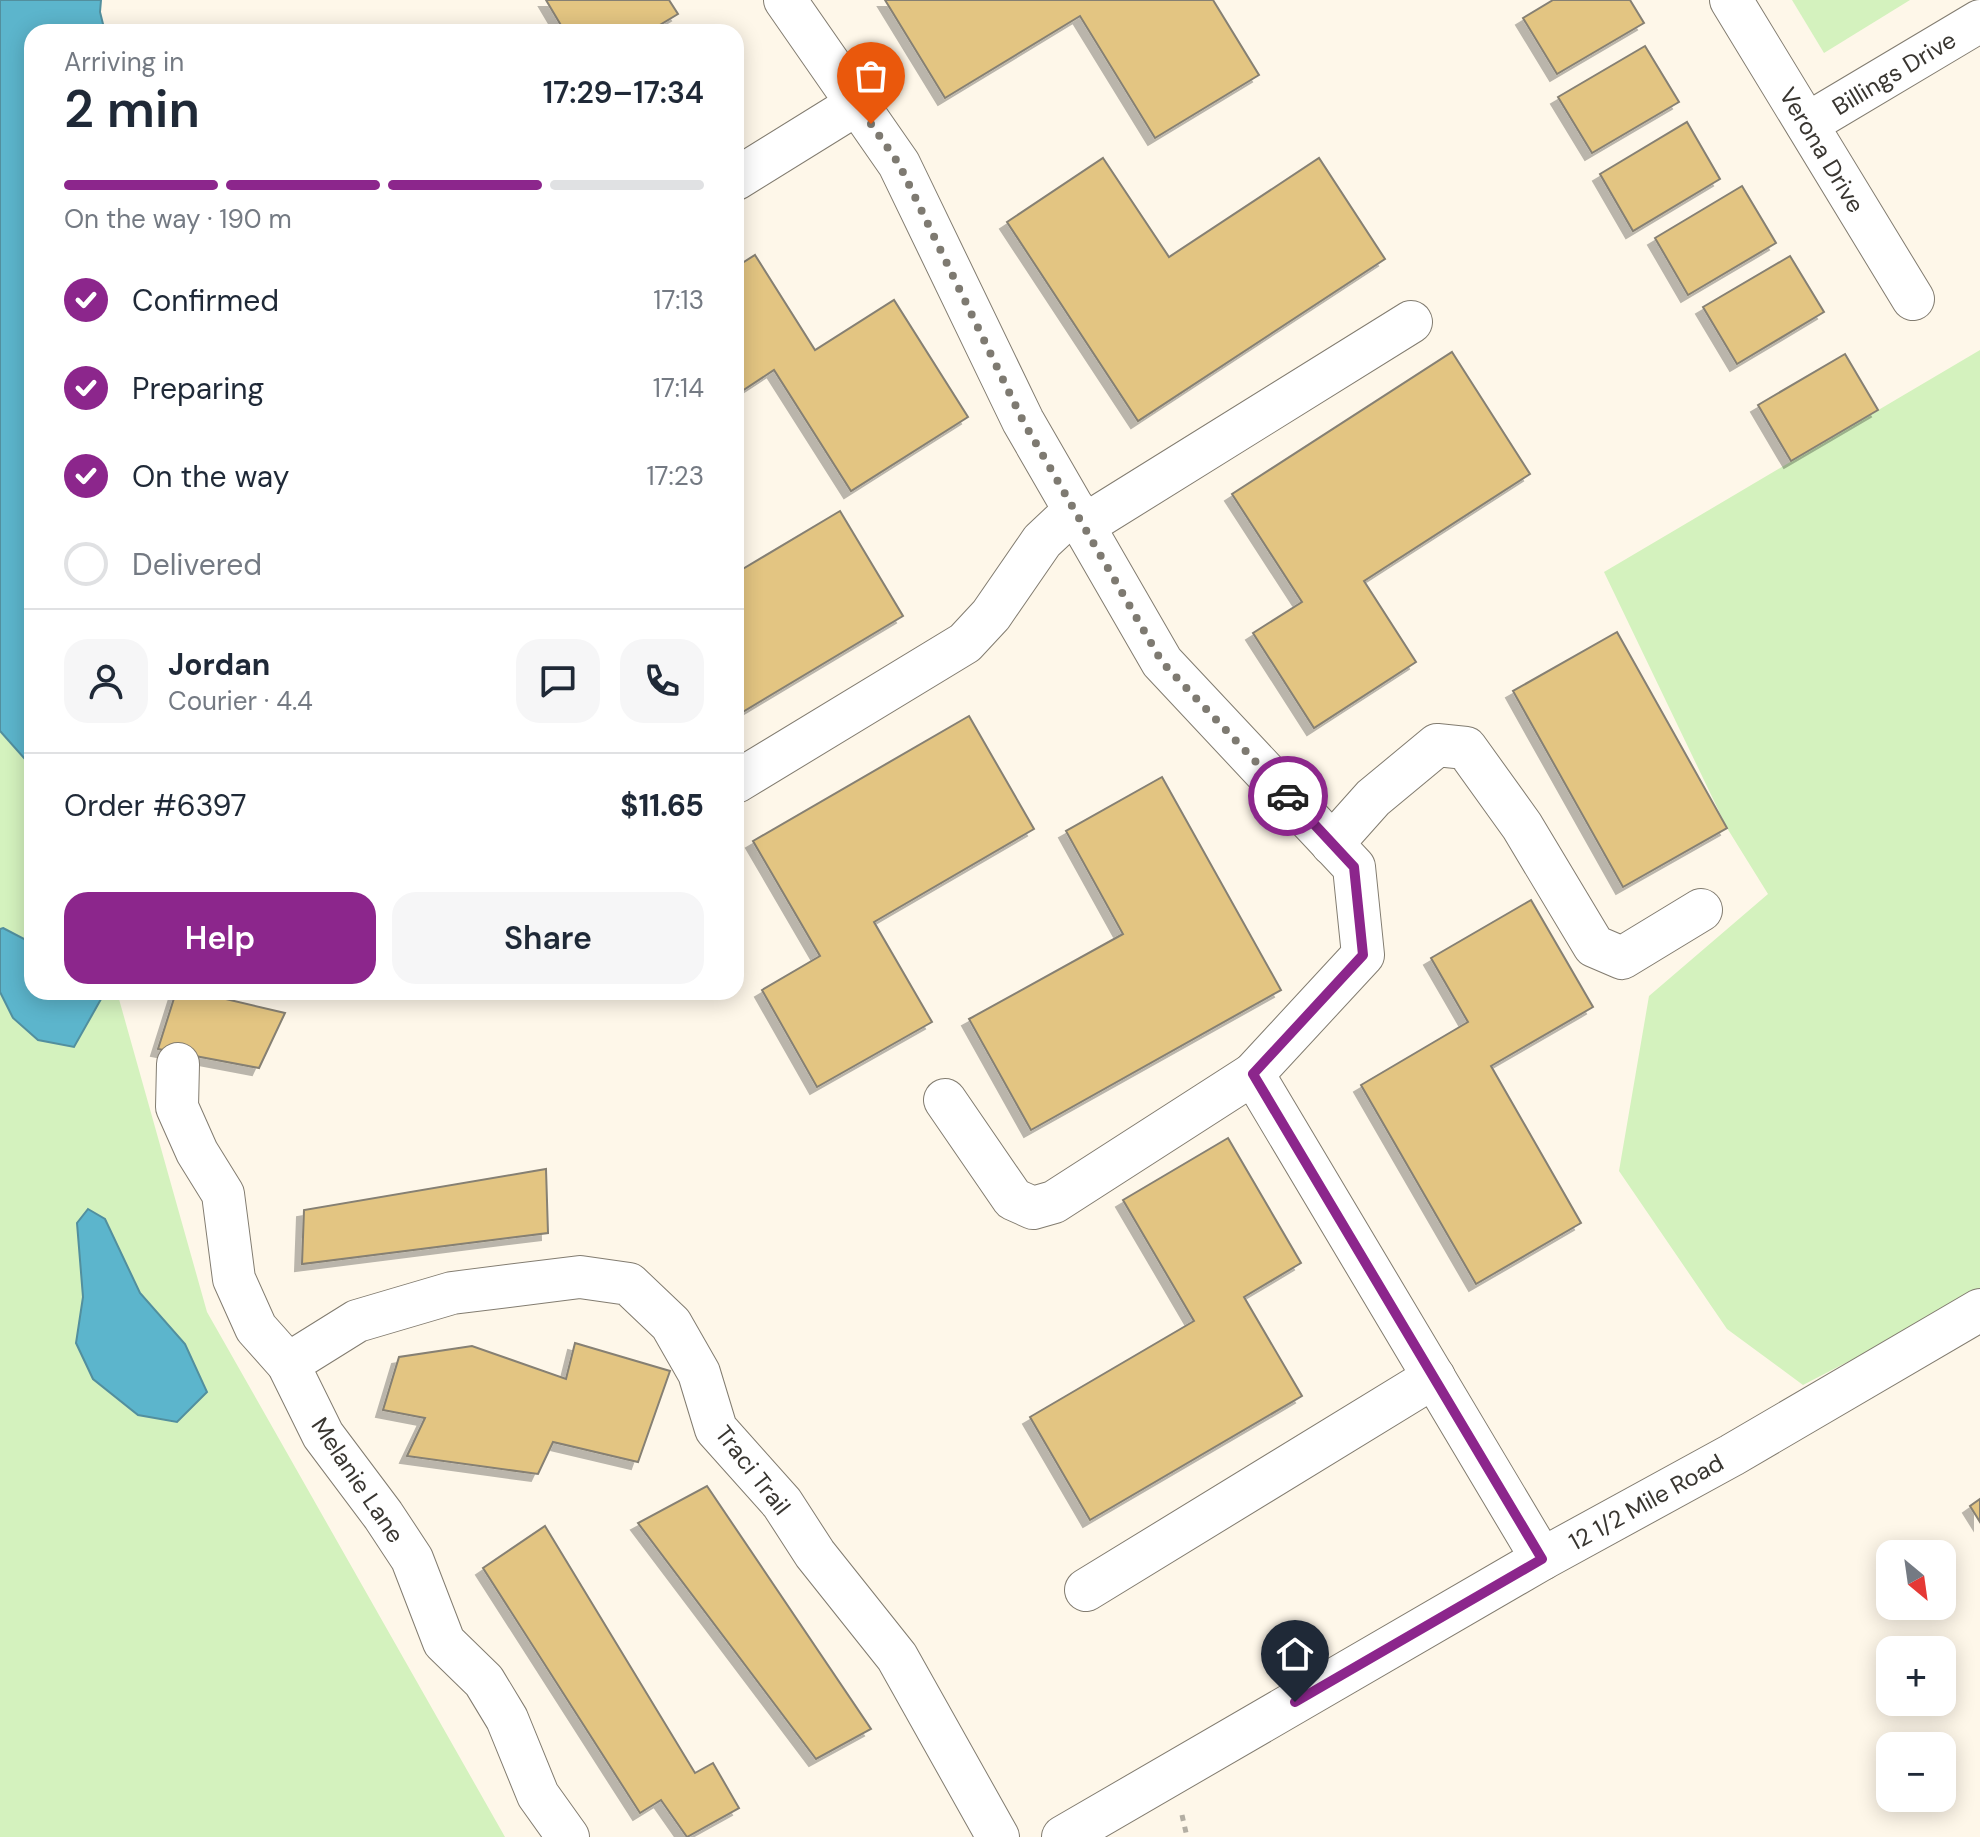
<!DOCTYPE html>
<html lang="en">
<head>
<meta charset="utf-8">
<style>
	:root { --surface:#fff; --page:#f6f6f7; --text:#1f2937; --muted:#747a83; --line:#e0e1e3; --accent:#8c268c }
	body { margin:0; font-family:"DM Sans",sans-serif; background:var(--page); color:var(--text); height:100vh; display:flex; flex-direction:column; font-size:30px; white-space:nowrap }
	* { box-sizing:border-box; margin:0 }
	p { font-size:26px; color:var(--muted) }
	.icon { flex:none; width:44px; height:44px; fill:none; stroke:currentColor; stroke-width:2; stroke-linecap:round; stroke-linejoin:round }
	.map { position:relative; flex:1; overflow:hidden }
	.drawer { position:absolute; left:24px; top:24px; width:720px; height:976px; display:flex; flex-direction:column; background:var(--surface); border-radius:24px; box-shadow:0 4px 20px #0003 }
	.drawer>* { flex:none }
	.needle { width:52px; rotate:151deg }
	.buttons { position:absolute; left:1876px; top:1540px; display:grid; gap:16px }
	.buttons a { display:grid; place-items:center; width:80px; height:80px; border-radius:16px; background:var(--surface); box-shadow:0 4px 20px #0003; font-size:40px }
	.pin { position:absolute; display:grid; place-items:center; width:68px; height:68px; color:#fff; margin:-82px -34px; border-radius:50% 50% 50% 0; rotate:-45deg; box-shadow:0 0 8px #0007 }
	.pin .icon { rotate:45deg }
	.courier { position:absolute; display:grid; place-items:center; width:80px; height:80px; margin:-40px; border:6px solid #8c268c; border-radius:50%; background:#fff; color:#222; box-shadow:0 2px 10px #0007 }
	.headline em { font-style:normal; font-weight:600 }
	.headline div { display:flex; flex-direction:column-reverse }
	.headline { display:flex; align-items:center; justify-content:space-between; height:136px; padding:0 40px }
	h1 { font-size:52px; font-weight:600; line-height:60px }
	.bar { display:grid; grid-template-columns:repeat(4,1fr); gap:12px 8px; align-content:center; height:96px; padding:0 40px }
	.bar i { height:10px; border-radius:6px; background:var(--line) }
	.bar .active { background:var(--accent) }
	.bar p { grid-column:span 4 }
	.line { display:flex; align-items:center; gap:20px; padding:0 40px; border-top:2px solid var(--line) }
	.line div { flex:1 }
	.round { display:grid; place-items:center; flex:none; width:84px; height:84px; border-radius:24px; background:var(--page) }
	ol { padding:0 40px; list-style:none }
	li { display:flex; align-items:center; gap:24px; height:88px }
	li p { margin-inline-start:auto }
	li .icon { padding:8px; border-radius:50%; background:var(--accent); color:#fff; stroke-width:4 }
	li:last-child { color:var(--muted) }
	li i { width:44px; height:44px; border:4px solid var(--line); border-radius:50% }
	.cta { display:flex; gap:16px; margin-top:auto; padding:16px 40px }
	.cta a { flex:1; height:92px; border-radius:24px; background:var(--accent); color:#fff; font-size:32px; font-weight:600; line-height:92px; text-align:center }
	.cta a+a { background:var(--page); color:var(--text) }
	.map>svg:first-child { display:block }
	.green { fill:#d4f2be; fill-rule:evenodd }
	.water { fill:#5cb5cc; stroke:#528f9e; stroke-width:2 }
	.building { fill:#e3c582; stroke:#868073; stroke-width:2; filter:url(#shadow) }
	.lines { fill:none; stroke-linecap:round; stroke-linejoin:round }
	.minor-casing { stroke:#827c70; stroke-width:44 }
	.path { stroke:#b3aea3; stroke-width:5; stroke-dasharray:6 6; stroke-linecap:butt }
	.minor { stroke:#fff; stroke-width:42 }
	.done { stroke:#7e7a71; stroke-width:8; stroke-dasharray:0 14.4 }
	.route { stroke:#8c268c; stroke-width:10 }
	.labels { text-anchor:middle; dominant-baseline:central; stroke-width:7; stroke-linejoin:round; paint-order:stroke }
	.street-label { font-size:24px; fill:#393631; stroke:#fff }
</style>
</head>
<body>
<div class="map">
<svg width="1980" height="1837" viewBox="0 0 1980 1837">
	<defs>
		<filter id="shadow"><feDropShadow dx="-7" dy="7" stdDeviation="0" flood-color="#0004"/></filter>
	</defs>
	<rect width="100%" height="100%" fill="#fef7e9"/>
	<g class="green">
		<polygon points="1792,0 1910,0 1824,53"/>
		<polygon points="1980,350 1980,1317 1955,1306 1803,1385 1727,1329 1619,1171 1649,996 1768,894 1727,828 1604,572"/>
		<polygon points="0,731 32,767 32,943 3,928 0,929"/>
		<path d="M0,992L13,1018L73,1047L105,992H117L207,1312L505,1837H0ZM105,1219L140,1293L185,1344L207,1391L177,1422L76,1343L83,1297L77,1223Z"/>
	</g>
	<g class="water">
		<polygon points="0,0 101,0 100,12 105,32 32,32 32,767 0,731"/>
		<polygon points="3,928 32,943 32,992 105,992 74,1047 38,1040 13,1018 0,992 0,929"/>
		<polygon points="88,1209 105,1219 140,1293 185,1344 207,1392 177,1422 138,1415 93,1379 76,1343 83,1297 77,1223"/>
	</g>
	<g class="building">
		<polygon points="546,0 669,0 678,14 648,32 565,32"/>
		<polygon points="885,0 1213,0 1259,75 1155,138 1080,16 945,98"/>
		<polygon points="1553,0 1630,0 1644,23 1557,74 1523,18"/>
		<polygon points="1645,46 1679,102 1592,153 1558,97"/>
		<polygon points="1687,122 1720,179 1633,231 1600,174"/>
		<polygon points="1103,158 1169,257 1319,158 1385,259 1138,421 1007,222"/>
		<polygon points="1742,186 1776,243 1688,295 1655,238"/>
		<polygon points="755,255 815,350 894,300 968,417 851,491 774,370 736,395 736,267"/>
		<polygon points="1790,256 1824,312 1737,364 1703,307"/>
		<polygon points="1452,352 1530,474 1364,581 1416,662 1314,728 1253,633 1302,602 1232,494"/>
		<polygon points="1845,354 1878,410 1791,461 1758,405"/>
		<polygon points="840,511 903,616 736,716 736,573"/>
		<polygon points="1617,632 1727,828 1623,887 1513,691"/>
		<polygon points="969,716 1034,829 874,922 932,1022 817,1087 762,990 820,956 753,841"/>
		<polygon points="1162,777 1281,990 1031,1130 969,1019 1123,934 1066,831"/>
		<polygon points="1531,900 1593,1007 1491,1066 1581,1223 1476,1284 1361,1085 1468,1022 1431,958"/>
		<polygon points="176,992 196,992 285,1013 259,1068 158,1049"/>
		<polygon points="1228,1138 1301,1263 1244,1297 1302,1396 1090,1520 1030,1417 1194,1321 1123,1200"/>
		<polygon points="546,1169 548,1233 302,1264 304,1210"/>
		<polygon points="575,1343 670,1371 638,1462 553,1442 538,1474 407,1456 425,1418 383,1410 399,1357 472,1346 566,1379"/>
		<polygon points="707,1486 871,1729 816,1759 638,1523"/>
		<polygon points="1980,1499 1980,1522 1970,1506"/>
		<polygon points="545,1526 695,1773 713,1763 739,1808 687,1837 661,1800 640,1813 483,1568"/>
	</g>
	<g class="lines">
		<g class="minor-casing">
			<g id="minor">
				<polyline points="785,0 899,164 1023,421 1162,662 1354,867 1363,955 1253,1074 1542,1559"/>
				<polyline points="1731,0 1913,299"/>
				<polyline points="1807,124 1980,21"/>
				<polyline points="736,179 857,104"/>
				<polyline points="1083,526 1411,322"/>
				<polyline points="736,782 965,643 991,615 1042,541 1075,510"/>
				<polyline points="1332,844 1373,798 1437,745 1466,748 1522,826 1594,946 1622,958 1701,910"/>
				<polyline points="178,1064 177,1107 197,1152 223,1194 234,1279 256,1328 288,1364 323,1435 383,1515 412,1559 444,1642 484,1681 507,1719 538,1795 568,1837"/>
				<polyline points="945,1100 1013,1199 1033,1208 1054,1202 1253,1074"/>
				<polyline points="288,1364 357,1321 452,1293 580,1277 629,1284 671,1324 699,1373 716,1429 782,1503 815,1554 897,1657 998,1837"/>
				<polyline points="1086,1590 1434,1377"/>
				<polyline points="1063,1837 1542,1559 1732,1455 1980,1310"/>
			</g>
		</g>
		<polyline class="path" points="1182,1815 1187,1837"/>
		<use href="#minor" class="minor"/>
	</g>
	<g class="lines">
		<polyline class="done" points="871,124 899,164 1023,421 1162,662 1288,796"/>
		<polyline class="route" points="1288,796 1354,867 1363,955 1253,1074 1542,1559 1295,1702"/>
	</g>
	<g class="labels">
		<g class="street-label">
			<text transform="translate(1894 73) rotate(-31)">Billings Drive</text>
			<text transform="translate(1822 150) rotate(59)">Verona Drive</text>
			<text transform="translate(753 1470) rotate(52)">Traci Trail</text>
			<text transform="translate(358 1480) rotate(56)">Melanie Lane</text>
			<text transform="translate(1646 1502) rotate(-29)">12 1/2 Mile Road</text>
		</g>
	</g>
</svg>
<div class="buttons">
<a><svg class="needle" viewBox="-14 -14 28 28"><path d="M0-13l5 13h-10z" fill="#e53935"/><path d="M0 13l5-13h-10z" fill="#747a83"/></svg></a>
<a>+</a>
<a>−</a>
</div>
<div class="pin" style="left:871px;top:124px;background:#ea580c"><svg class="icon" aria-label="bag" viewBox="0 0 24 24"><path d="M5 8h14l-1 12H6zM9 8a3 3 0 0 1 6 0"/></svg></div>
<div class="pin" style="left:1295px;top:1702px;background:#1f2937"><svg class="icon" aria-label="home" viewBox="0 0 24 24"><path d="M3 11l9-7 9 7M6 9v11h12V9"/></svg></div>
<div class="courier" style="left:1288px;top:796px"><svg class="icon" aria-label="car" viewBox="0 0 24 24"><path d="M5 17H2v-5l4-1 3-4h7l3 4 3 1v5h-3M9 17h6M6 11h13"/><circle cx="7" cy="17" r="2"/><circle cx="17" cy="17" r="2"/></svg></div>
<section class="drawer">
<div class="headline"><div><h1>2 min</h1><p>Arriving in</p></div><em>17:29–17:34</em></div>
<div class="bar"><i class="active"></i><i class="active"></i><i class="active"></i><i></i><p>On the way · 190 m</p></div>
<ol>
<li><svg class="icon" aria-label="check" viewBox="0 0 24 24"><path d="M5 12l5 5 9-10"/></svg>Confirmed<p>17:13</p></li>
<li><svg class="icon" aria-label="check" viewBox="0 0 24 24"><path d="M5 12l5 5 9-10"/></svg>Preparing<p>17:14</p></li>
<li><svg class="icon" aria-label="check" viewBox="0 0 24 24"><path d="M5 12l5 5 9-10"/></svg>On the way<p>17:23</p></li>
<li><i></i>Delivered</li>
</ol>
<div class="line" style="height:144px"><a class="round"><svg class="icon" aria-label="person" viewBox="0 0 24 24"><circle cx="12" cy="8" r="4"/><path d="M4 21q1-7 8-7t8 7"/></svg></a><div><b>Jordan</b><p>Courier · 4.4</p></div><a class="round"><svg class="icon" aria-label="chat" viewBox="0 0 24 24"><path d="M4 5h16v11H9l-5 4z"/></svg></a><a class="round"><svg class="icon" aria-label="phone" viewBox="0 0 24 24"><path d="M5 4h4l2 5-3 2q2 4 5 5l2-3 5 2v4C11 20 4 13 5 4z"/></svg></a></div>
<div class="line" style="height:104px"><div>Order #6397</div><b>$11.65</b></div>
<div class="cta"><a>Help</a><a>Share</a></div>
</section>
</div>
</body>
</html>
